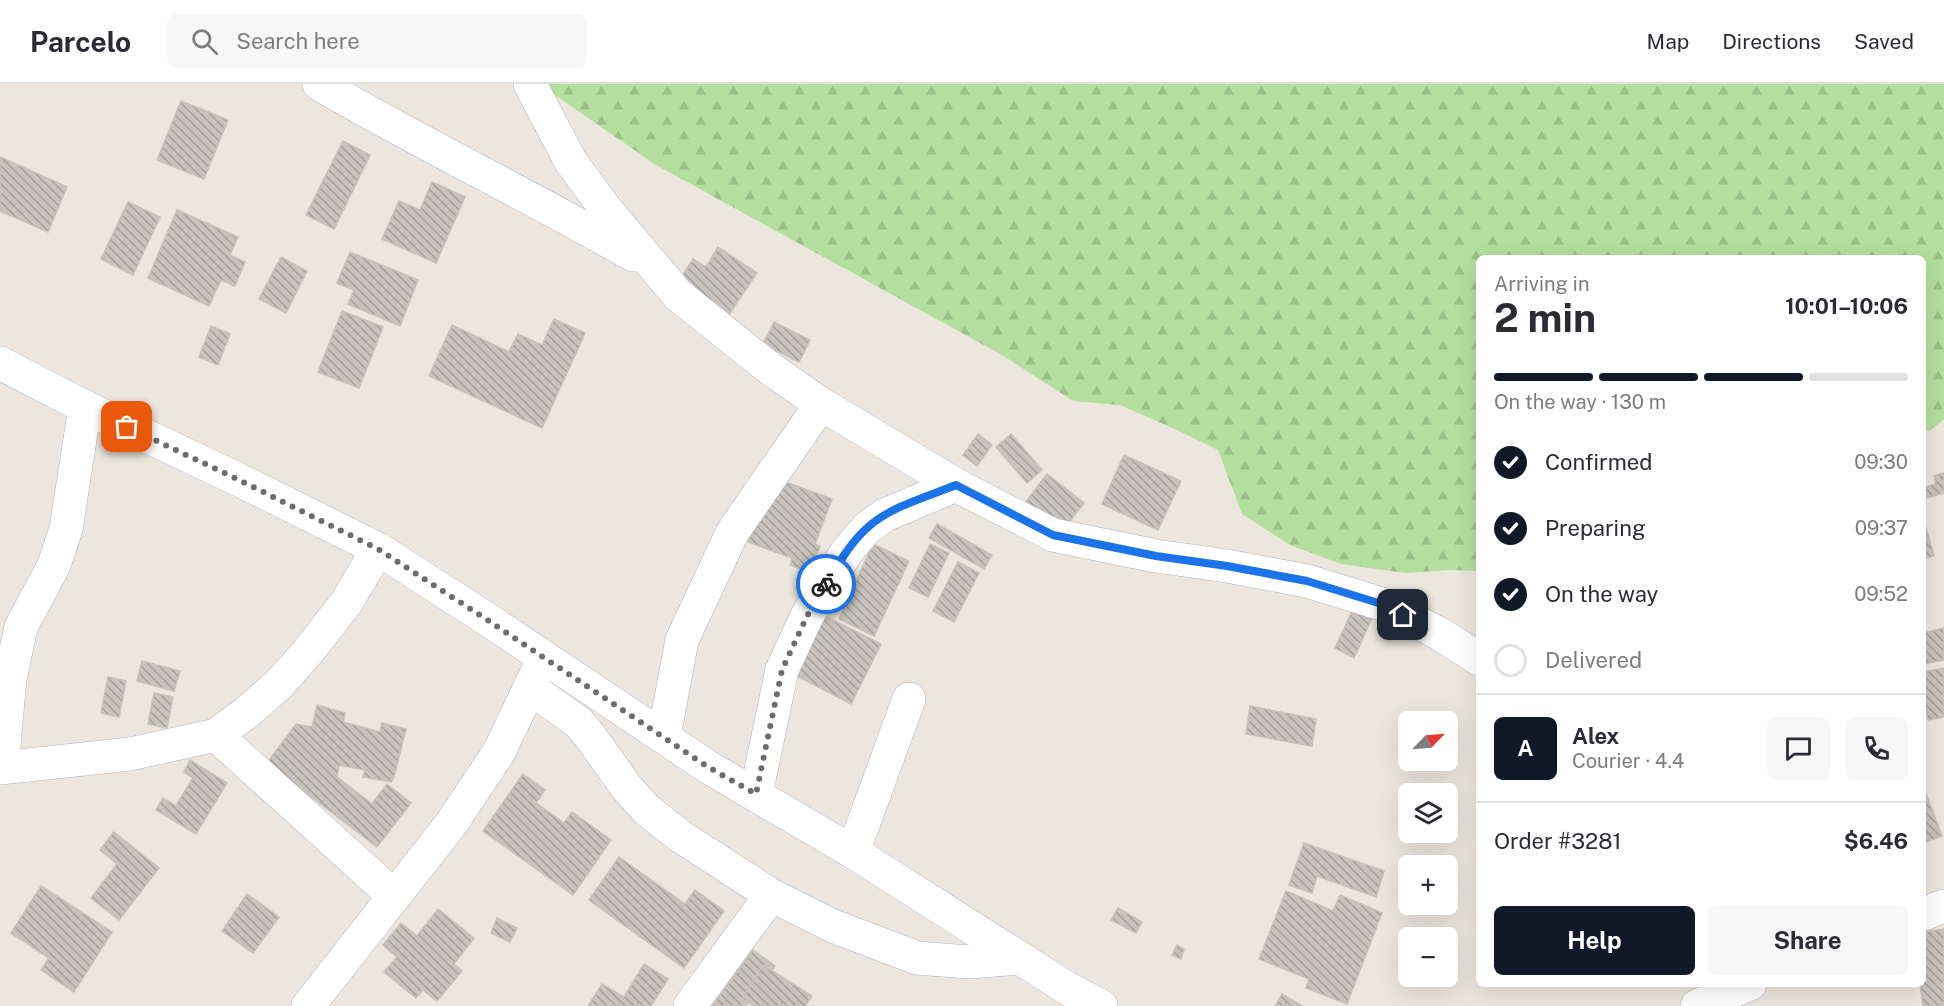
<!DOCTYPE html>
<html lang="en">
<head>
<meta charset="utf-8">
<style>
	:root { --surface:#fff; --page:#f7f7f7; --text:#2b2b33; --muted:#7c7c81; --line:#e1e1e2; --accent:#111827 }
	body { margin:0; font-family:"Public Sans",sans-serif; background:var(--page); color:var(--text); height:100vh; display:flex; flex-direction:column; font-size:22px; white-space:nowrap }
	* { box-sizing:border-box; margin:0 }
	p { font-size:20px; color:var(--muted) }
	.icon { flex:none; width:33px; height:33px; fill:none; stroke:currentColor; stroke-width:2; stroke-linecap:round; stroke-linejoin:round }
	.map { position:relative; flex:1; overflow:hidden }
	.side { position:absolute; left:1476px; top:171px; width:450px; height:732px; display:flex; flex-direction:column; background:var(--surface); border-radius:9px; box-shadow:0 6px 24px #0002 }
	.side>* { flex:none }
	.needle { width:39px; rotate:65deg }
	.buttons { position:absolute; left:1398px; top:627px; display:grid; gap:12px }
	.buttons a { display:grid; place-items:center; width:60px; height:60px; border-radius:9px; background:var(--surface); box-shadow:0 6px 24px #0002; font-size:30px }
	.pin { position:absolute; display:grid; place-items:center; width:51px; height:51px; color:#fff; margin:-26px; border-radius:12px; box-shadow:0 3px 9px #0006 }
	.courier { position:absolute; display:grid; place-items:center; width:60px; height:60px; margin:-30px; border:4px solid #1a73e8; border-radius:50%; background:#fff; color:#222; box-shadow:0 2px 8px #0007 }
	.overview em { font-style:normal; font-weight:700 }
	.overview div { display:flex; flex-direction:column-reverse }
	.overview { display:flex; align-items:center; justify-content:space-between; height:102px; padding:0 18px }
	h1 { font-size:39px; font-weight:700; line-height:45px }
	.bar { display:grid; grid-template-columns:repeat(4,1fr); gap:9px 6px; align-content:center; height:72px; padding:0 18px }
	.bar i { height:8px; border-radius:4px; background:var(--line) }
	.bar .current { background:var(--accent) }
	.bar p { grid-column:span 4 }
	.line { display:flex; align-items:center; gap:15px; padding:0 18px; border-top:2px solid var(--line) }
	.line div { flex:1 }
	.round { display:grid; place-items:center; flex:none; width:63px; height:63px; border-radius:9px; background:var(--page) }
	ol { padding:0 18px; list-style:none }
	li { display:flex; align-items:center; gap:18px; height:66px }
	li p { margin-inline-start:auto }
	li .icon { padding:6px; border-radius:50%; background:var(--accent); color:#fff; stroke-width:4 }
	li:last-child { color:var(--muted) }
	li i { width:33px; height:33px; border:3px solid var(--line); border-radius:50% }
	.primary-button { display:flex; gap:12px; margin-top:auto; padding:12px 18px }
	.primary-button a { flex:1; height:69px; border-radius:9px; background:var(--accent); color:#fff; font-size:24px; font-weight:700; line-height:69px; text-align:center }
	.primary-button a+a { background:var(--page); color:var(--text) }
	header { display:flex; align-items:center; gap:36px; box-sizing:border-box; height:84px; padding:0 30px; background:var(--surface); border-bottom:2px solid var(--line) }
	header strong { font-size:28px }
	nav { display:flex; gap:33px; margin-inline-start:auto; font-size:21px }
	.search { width:420px; height:54px; background:var(--page); display:flex; align-items:center; gap:15px; box-sizing:border-box; padding:0 21px; border-radius:9px; color:var(--muted); font-size:22px }
	.map>svg:first-child { display:block }
	.forest { fill:url(#forest-firs) }
	.building { fill:url(#building-back-hatch); stroke:#c7c2b8; stroke-width:1.5 }
	.lines { fill:none; stroke-linecap:round; stroke-linejoin:round }
	.minor-casing { stroke:#b2b4be; stroke-width:34 }
	.minor { stroke:#fff; stroke-width:33 }
	.done { stroke:#6f6c6a; stroke-width:6; stroke-dasharray:0 10.8 }
	.route { stroke:#1a73e8; stroke-width:8 }
</style>
</head>
<body>
<header>
<strong>Parcelo</strong>
<div class="search"><svg class="icon" aria-label="search" viewBox="0 0 24 24"><circle cx="10" cy="10" r="6"/><path d="M15 15l6 6"/></svg>Search here</div>
<nav><a>Map</a><a>Directions</a><a>Saved</a></nav>
</header>
<div class="map">
<svg width="1944" height="922" viewBox="0 0 1944 922">
	<defs>
		<pattern id="forest-firs" width="22" height="20" patternUnits="userSpaceOnUse" patternTransform="scale(1.5)"><rect width="22" height="20" fill="#b4df9e"/><path d="M5 1l3.5 6h-7zM16 11l3.5 6h-7z" fill="#9bc088"/></pattern>
		<pattern id="building-back-hatch" width="6" height="6" patternUnits="userSpaceOnUse" patternTransform="scale(1.5)"><rect width="6" height="6" fill="#c8c4bd"/><path d="M-1 5l2 2M0 0l6 6M5-1l2 2" fill="none" stroke="#a39f9a"/></pattern>
	</defs>
	<rect width="100%" height="100%" fill="#ece6de"/>
	<polygon class="forest" points="539,0 1944,0 1944,335 1931,346 1923,347 1923,174 1479,174 1479,487 1449,486 1405,489 1341,480 1290,461 1242,430 1218,366 1177,346 1120,321 1073,317 1002,271 656,81"/>
	<g class="building">
		<polygon points="181,17 228,36 204,95 157,76"/>
		<polygon points="343,57 370,71 334,145 306,131"/>
		<polygon points="0,73 67,103 48,148 0,127"/>
		<polygon points="432,98 465,113 436,179 382,155 399,117 420,126"/>
		<polygon points="128,118 160,133 133,191 101,175"/>
		<polygon points="177,126 238,153 230,171 245,178 235,202 221,196 209,222 148,194"/>
		<polygon points="718,163 757,189 726,235 676,201 693,175 706,183"/>
		<polygon points="350,168 418,196 400,242 348,220 354,206 337,199"/>
		<polygon points="281,173 307,187 286,229 259,215"/>
		<polygon points="342,227 383,243 359,304 318,288"/>
		<polygon points="554,235 585,249 542,344 429,292 452,241 509,268 518,250 542,261"/>
		<polygon points="774,238 810,256 799,278 763,260"/>
		<polygon points="211,242 230,250 218,281 199,273"/>
		<polygon points="978,350 992,361 977,382 963,371"/>
		<polygon points="1011,350 1042,386 1027,399 996,363"/>
		<polygon points="1124,371 1181,397 1158,446 1102,420"/>
		<polygon points="1944,389 1944,409 1923,415 1923,404 1936,400 1934,392"/>
		<polygon points="1047,390 1084,419 1061,449 1024,420"/>
		<polygon points="772,393 832,415 815,460 820,462 810,488 790,481 792,474 748,458"/>
		<polygon points="937,440 992,471 984,485 929,454"/>
		<polygon points="1925,440 1934,472 1923,475 1923,441"/>
		<polygon points="873,460 909,477 874,552 839,535"/>
		<polygon points="930,460 949,469 928,513 909,504"/>
		<polygon points="958,478 979,489 954,538 933,527"/>
		<polygon points="1353,525 1372,534 1354,574 1335,564"/>
		<polygon points="825,532 881,560 851,620 795,591"/>
		<polygon points="1944,544 1944,576 1923,580 1923,549"/>
		<polygon points="142,577 180,587 174,607 137,597"/>
		<polygon points="1944,584 1944,633 1928,636 1923,612 1923,588"/>
		<polygon points="108,593 126,597 119,633 101,629"/>
		<polygon points="154,609 173,613 167,644 148,640"/>
		<polygon points="317,621 345,629 343,638 380,648 382,639 406,645 394,693 391,698 363,693 365,686 339,681 337,693 372,720 387,700 411,719 377,763 267,679 296,640 312,643"/>
		<polygon points="1250,622 1316,635 1312,662 1246,650"/>
		<polygon points="190,676 227,699 196,750 156,726 163,714 176,722 193,694 184,688"/>
		<polygon points="523,690 545,706 536,719 564,739 572,728 611,756 573,811 483,747"/>
		<polygon points="1923,702 1942,752 1923,759"/>
		<polygon points="114,748 159,784 119,836 91,814 117,780 100,766"/>
		<polygon points="1304,759 1384,787 1376,813 1317,792 1312,809 1289,801"/>
		<polygon points="619,773 685,820 695,806 724,827 684,884 589,816"/>
		<polygon points="41,802 112,848 74,908 41,886 49,874 11,849"/>
		<polygon points="1286,807 1333,827 1340,811 1382,829 1347,920 1306,904 1309,895 1259,875"/>
		<polygon points="247,810 279,833 253,869 222,847"/>
		<polygon points="1118,824 1142,838 1136,849 1111,836"/>
		<polygon points="438,825 474,854 454,880 462,887 437,917 423,906 416,914 384,888 397,873 383,861 401,839 417,852"/>
		<polygon points="497,834 517,844 510,858 491,849"/>
		<polygon points="1944,845 1944,922 1923,922 1920,900 1923,900 1923,848"/>
		<polygon points="1177,861 1184,865 1181,875 1172,871"/>
		<polygon points="753,866 775,882 746,922 712,922"/>
		<polygon points="644,880 668,895 651,922 588,922 602,900 624,913"/>
		<polygon points="763,881 812,912 805,922 754,922 742,915"/>
		<polygon points="1282,910 1302,922 1275,922"/>
	</g>
	<g class="lines">
		<g class="minor-casing">
			<g id="minor">
				<path d="M319,0C422,60 530,112 633,171"/>
				<polyline points="530,0 571,78 608,128 678,211 768,283 821,320 956,401 1053,451 1156,472 1227,482 1307,497 1385,521 1440,550 1479,575"/>
				<polyline points="0,279 85,323 233,393 378,465 490,537 708,683 853,768 1070,906 1101,922"/>
				<polyline points="530,604 578,638 590,652 627,704 647,726 680,752 771,811 833,842 917,874 969,878 1020,874"/>
				<polyline points="216,651 394,812"/>
				<polyline points="664,652 682,556 732,449 821,320"/>
				<polyline points="2,683 10,595 21,543 54,481 66,445 85,323"/>
				<polyline points="0,684 130,670 216,651 246,629 279,600 306,570 346,519 378,465"/>
				<polyline points="756,710 782,586 807,532 848,466 867,444 885,431 956,401"/>
				<polyline points="853,768 909,615"/>
				<polyline points="1923,830 1944,822"/>
				<polyline points="308,922 451,740 499,668 538,586"/>
				<polyline points="690,922 771,811"/>
				<polyline points="1697,922 1750,900"/>
			</g>
		</g>
		<use href="#minor" class="minor"/>
	</g>
	<g class="lines">
		<polyline class="done" points="127,343 233,393 378,465 489,537 708,683 756,710 782,586 807,532 826,500"/>
		<path class="route" d="M826,500C838,481 850,459 867,444C891,422 927,413 956,401L1053,451L1156,472L1227,482L1307,497L1385,521L1403,531"/>
	</g>
</svg>
<div class="buttons">
<a><svg class="needle" viewBox="-14 -14 28 28"><path d="M0-13l5 13h-10z" fill="#e53935"/><path d="M0 13l5-13h-10z" fill="#7c7c81"/></svg></a>
<a><svg class="icon" aria-label="layers" viewBox="0 0 24 24"><path d="M12 4l9 5-9 5-9-5zM3 14l9 5 9-5"/></svg></a>
<a>+</a>
<a>−</a>
</div>
<div class="pin" style="left:127px;top:343px;background:#ea580c"><svg class="icon" aria-label="bag" viewBox="0 0 24 24"><path d="M5 8h14l-1 12H6zM9 8a3 3 0 0 1 6 0"/></svg></div>
<div class="pin" style="left:1403px;top:531px;background:#1f2937"><svg class="icon" aria-label="home" viewBox="0 0 24 24"><path d="M3 11l9-7 9 7M6 9v11h12V9"/></svg></div>
<div class="courier" style="left:826px;top:500px"><svg class="icon" aria-label="bike" viewBox="0 0 24 24"><circle cx="6" cy="16" r="4"/><circle cx="18" cy="16" r="4"/><path d="M6 16l4-8h5l3 8M10 8l3 8H6M13 5h3"/></svg></div>
<section class="side">
<div class="overview"><div><h1>2 min</h1><p>Arriving in</p></div><em>10:01–10:06</em></div>
<div class="bar"><i class="current"></i><i class="current"></i><i class="current"></i><i></i><p>On the way · 130 m</p></div>
<ol>
<li><svg class="icon" aria-label="check" viewBox="0 0 24 24"><path d="M5 12l5 5 9-10"/></svg>Confirmed<p>09:30</p></li>
<li><svg class="icon" aria-label="check" viewBox="0 0 24 24"><path d="M5 12l5 5 9-10"/></svg>Preparing<p>09:37</p></li>
<li><svg class="icon" aria-label="check" viewBox="0 0 24 24"><path d="M5 12l5 5 9-10"/></svg>On the way<p>09:52</p></li>
<li><i></i>Delivered</li>
</ol>
<div class="line" style="height:108px"><b class="round" style="background:var(--accent);color:#fff">A</b><div><b>Alex</b><p>Courier · 4.4</p></div><a class="round"><svg class="icon" aria-label="chat" viewBox="0 0 24 24"><path d="M4 5h16v11H9l-5 4z"/></svg></a><a class="round"><svg class="icon" aria-label="phone" viewBox="0 0 24 24"><path d="M5 4h4l2 5-3 2q2 4 5 5l2-3 5 2v4C11 20 4 13 5 4z"/></svg></a></div>
<div class="line" style="height:78px"><div>Order #3281</div><b>$6.46</b></div>
<div class="primary-button"><a>Help</a><a>Share</a></div>
</section>
</div>
</body>
</html>
